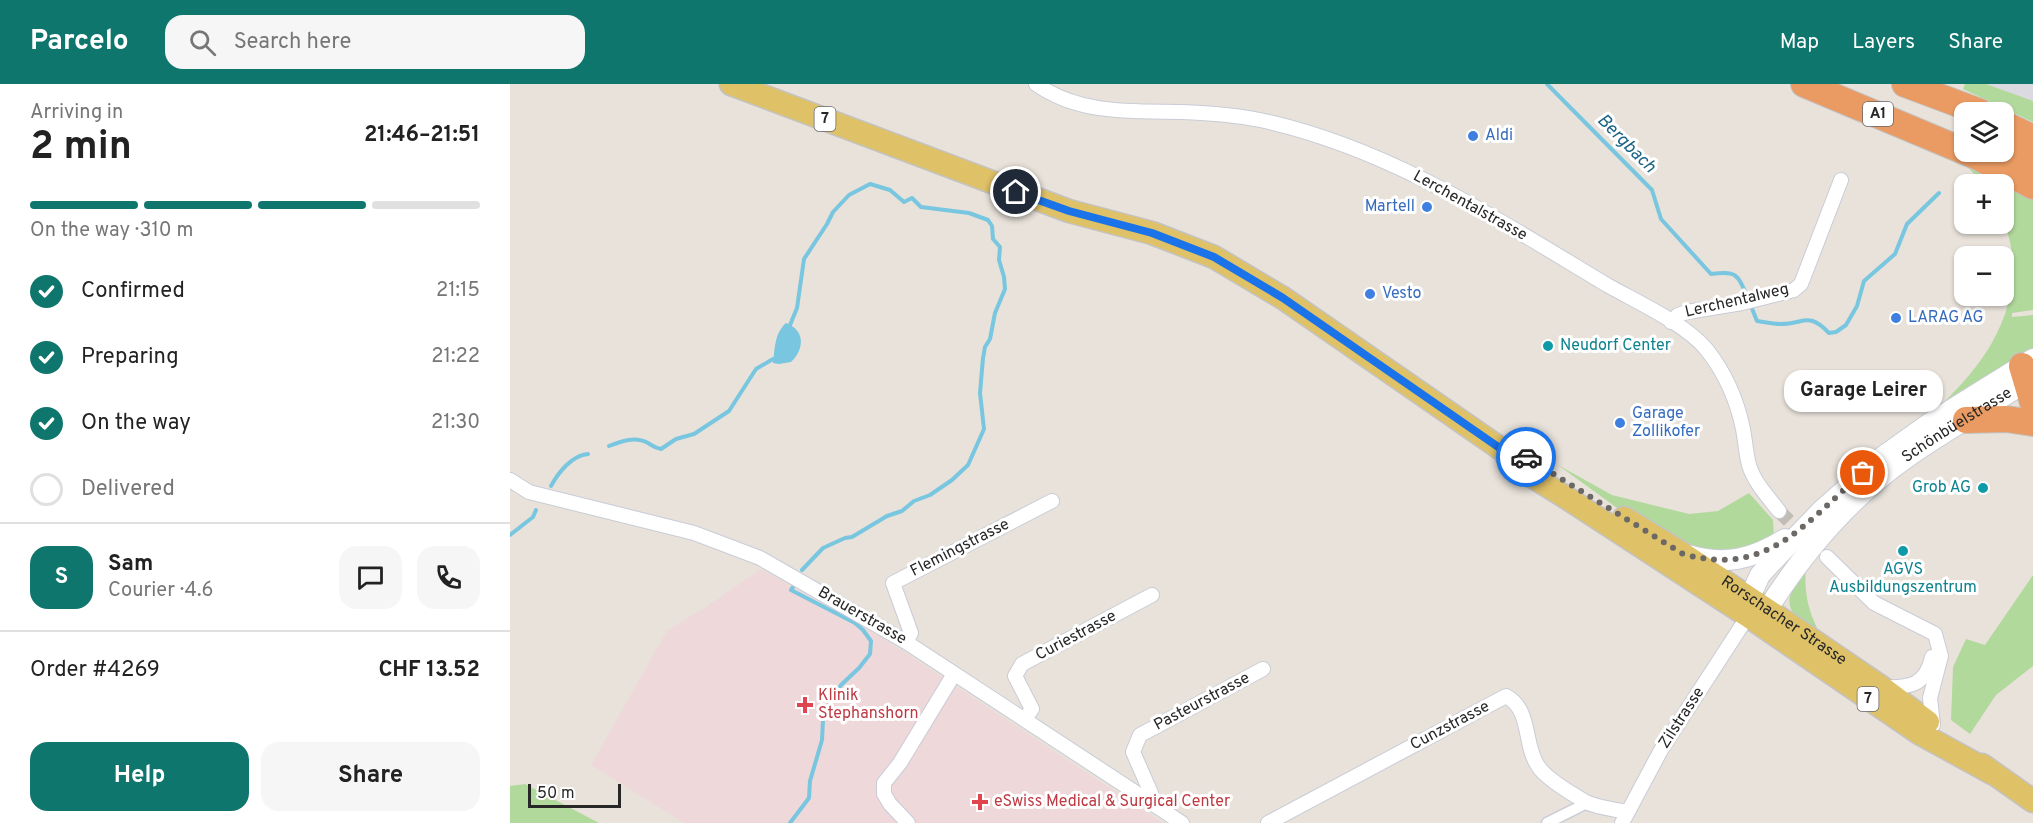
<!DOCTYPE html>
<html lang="en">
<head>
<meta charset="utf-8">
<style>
	:root { --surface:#fff; --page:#f6f6f6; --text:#222; --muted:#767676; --line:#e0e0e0; --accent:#0f766e }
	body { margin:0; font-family:Overpass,sans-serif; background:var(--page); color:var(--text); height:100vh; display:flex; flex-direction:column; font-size:22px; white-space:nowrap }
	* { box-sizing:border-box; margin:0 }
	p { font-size:20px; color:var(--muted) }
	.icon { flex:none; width:33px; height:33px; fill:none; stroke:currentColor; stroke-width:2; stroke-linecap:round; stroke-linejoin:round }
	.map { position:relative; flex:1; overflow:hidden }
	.side { display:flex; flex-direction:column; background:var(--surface); width:510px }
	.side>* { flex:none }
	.controls { position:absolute; left:1444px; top:18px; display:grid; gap:12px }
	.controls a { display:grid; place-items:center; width:60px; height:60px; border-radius:12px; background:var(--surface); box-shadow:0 2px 4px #0004; font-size:30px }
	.scale { position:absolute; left:18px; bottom:15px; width:93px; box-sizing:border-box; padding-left:6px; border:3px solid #272727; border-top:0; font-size:16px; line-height:21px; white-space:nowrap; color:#272727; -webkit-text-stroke:4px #fff; paint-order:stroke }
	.pin { position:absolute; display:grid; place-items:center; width:51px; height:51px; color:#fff; margin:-26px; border:3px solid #fff; border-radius:50%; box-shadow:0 2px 6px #0007 }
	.courier { position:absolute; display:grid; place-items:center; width:60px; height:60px; margin:-30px; border:4px solid #1a73e8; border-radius:50%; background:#fff; color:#222; box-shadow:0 2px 8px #0007 }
	.bubble { position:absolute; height:42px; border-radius:18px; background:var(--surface); box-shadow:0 2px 4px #0004; font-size:20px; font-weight:700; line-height:42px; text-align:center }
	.head em { font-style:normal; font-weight:700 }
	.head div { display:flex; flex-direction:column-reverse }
	.head { display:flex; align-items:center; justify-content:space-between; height:102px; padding:0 30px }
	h1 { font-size:39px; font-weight:700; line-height:45px }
	.bar { display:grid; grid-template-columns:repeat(4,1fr); gap:9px 6px; align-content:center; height:72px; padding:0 30px }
	.bar i { height:8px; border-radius:4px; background:var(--line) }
	.bar .active { background:var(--accent) }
	.bar p { grid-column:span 4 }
	.line { display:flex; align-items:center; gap:15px; padding:0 30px; border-top:2px solid var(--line) }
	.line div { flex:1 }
	.round { display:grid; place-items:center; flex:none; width:63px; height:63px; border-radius:18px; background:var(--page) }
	ol { padding:0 30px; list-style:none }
	li { display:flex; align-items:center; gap:18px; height:66px }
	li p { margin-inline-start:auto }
	li .icon { padding:6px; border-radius:50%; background:var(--accent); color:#fff; stroke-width:4 }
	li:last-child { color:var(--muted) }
	li i { width:33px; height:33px; border:3px solid var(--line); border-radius:50% }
	.primary-button { display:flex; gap:12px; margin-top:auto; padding:12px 30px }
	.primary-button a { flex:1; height:69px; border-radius:18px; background:var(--accent); color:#fff; font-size:24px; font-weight:700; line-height:69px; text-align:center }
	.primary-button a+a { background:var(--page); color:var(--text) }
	header { display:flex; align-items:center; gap:36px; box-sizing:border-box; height:84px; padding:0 30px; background:var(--accent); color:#fff }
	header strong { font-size:28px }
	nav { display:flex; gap:33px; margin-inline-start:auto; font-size:21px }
	.search { width:420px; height:54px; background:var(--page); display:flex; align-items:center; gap:15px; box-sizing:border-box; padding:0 21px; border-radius:18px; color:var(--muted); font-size:22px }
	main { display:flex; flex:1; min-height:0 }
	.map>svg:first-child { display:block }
	.industrial { fill:#dcdae1 }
	.medical { fill:#eed8d9 }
	.green { fill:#b2d99c }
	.water { fill:#78c6df }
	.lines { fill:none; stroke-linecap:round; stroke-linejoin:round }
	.stream { stroke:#78c6df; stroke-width:4 }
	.minor-tunnel { stroke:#c1bdb6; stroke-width:14; stroke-dasharray:14 7; stroke-linecap:butt }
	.pedestrian-casing { stroke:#c9ccd7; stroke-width:13 }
	.minor-casing { stroke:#c9ccd7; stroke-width:16 }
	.secondary-casing { stroke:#c9ccd7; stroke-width:22 }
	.primary-casing { stroke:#c3c3c3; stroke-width:25 }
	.motorway-casing { stroke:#c3c3c3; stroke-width:28 }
	.pedestrian { stroke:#fff; stroke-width:10 }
	.minor { stroke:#fff; stroke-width:14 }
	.secondary { stroke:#fff; stroke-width:20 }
	.primary { stroke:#dfc168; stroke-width:22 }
	.motorway { stroke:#ea9b63; stroke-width:26 }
	.done { stroke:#6b6866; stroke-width:6; stroke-dasharray:0 10.8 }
	.route { stroke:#1a73e8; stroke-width:8 }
	.shop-dot { fill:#3f7fe0; stroke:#fff; stroke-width:2 }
	.culture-dot { fill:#0f9aa8; stroke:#fff; stroke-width:2 }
	.health-dot { fill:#e0444e; stroke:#fff; stroke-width:2 }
	.labels { text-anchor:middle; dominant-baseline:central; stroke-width:6; stroke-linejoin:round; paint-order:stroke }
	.shield { fill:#fff; stroke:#686868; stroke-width:1.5 }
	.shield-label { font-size:15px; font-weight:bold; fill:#272727 }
	.shop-label { font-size:16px; fill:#366cbe; stroke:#fff; text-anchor:start }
	.street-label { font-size:16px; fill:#272727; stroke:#fff }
	.culture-label { font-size:16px; fill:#0d838f; stroke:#fff; text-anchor:start }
	.health-label { font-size:16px; fill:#be3a42; stroke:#fff; text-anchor:start }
	.water-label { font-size:18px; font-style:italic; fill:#1c6486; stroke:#fff }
</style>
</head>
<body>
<header>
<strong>Parcelo</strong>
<div class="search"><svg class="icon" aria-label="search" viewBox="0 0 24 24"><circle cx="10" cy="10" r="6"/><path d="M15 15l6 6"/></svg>Search here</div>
<nav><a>Map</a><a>Layers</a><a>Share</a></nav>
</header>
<main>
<section class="side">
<div class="head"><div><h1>2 min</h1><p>Arriving in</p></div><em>21:46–21:51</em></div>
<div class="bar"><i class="active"></i><i class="active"></i><i class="active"></i><i></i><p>On the way · 310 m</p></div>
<ol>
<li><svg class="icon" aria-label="check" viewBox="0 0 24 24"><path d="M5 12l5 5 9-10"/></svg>Confirmed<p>21:15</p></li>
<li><svg class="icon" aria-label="check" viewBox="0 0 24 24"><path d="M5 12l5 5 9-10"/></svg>Preparing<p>21:22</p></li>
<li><svg class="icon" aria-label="check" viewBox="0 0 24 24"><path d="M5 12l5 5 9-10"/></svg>On the way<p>21:30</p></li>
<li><i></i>Delivered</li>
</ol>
<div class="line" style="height:108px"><b class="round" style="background:var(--accent);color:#fff">S</b><div><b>Sam</b><p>Courier · 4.6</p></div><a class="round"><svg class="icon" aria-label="chat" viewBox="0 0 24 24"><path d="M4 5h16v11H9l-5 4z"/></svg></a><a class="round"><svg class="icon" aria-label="phone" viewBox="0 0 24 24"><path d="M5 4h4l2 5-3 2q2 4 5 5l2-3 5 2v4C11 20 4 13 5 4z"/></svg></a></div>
<div class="line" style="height:78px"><div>Order #4269</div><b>CHF 13.52</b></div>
<div class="primary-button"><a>Help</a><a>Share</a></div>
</section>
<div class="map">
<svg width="1523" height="739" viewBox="0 0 1523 739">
	<rect width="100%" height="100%" fill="#e8e2da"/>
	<polygon class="industrial" points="1473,0 1523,0 1523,19"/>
	<polygon class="medical" points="251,485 382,560 653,739 174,739 81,681 157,547 196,523"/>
	<g class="green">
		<polygon points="1455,0 1476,0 1523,17 1523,38 1453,5"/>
		<path d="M1456,81L1523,111V226L1502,229V233L1523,231V265L1434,321L1433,319C1475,279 1508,231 1502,169C1501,159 1497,148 1495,138C1492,127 1494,112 1494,100H1473Z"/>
		<polygon points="1048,381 1102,411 1179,430 1208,427 1239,409 1263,436 1264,454 1228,471 1196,469 1114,429"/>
		<path d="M1296,483C1294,505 1297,523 1307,544L1305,545C1299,541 1290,536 1285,531C1271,515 1287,496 1296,483Z"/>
		<polygon points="1523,491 1523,582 1486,611 1460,650 1441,636 1443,583 1456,555 1475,561"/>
		<polygon points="15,700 89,739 0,739 0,702"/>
	</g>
	<path class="water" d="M276,239C295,246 295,265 281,278L269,280L263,279C265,265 264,250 276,239Z"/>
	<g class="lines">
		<g class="stream">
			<path d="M1037,0L1142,106L1151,135L1201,190C1226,187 1227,189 1237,212"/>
			<path d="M1241,222L1247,237C1255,238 1263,240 1271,240C1294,240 1298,227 1319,249L1326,248L1336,241L1347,222L1354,197L1385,170L1397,140L1429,109"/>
			<polyline points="280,241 287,224 294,175 317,140 323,128 339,111 360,100 380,106 394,118 402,114 411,123 459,129 478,136 482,142 483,155 490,163 489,176 494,193 495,205 485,229 480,255 475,263 473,274 470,309 474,345 458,381 442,396 420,411 404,417 392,427 377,432 342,453 335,454 313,464 292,486"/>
			<path d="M99,362C112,357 125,352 138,359C143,362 145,364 151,365L166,355L184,350L219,327L246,285L263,275"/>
			<path d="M41,402C48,389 62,371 78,370"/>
			<polyline points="0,451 23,433 26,426"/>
			<polyline points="280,739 299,714 300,697 312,656 313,636 317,623 331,601 349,584 360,570 361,557 353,546 345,539 281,506 283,503"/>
		</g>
		<polyline class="minor-tunnel" points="1269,427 1295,453"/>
		<g class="pedestrian-casing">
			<polyline id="pedestrian" points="1037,739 1077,719"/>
		</g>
		<g class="minor-casing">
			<g id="minor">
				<path d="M526,0C570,31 622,27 672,28C698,29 725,31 750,36C877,63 987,135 1097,201C1127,218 1176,240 1197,266C1215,289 1227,316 1233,345C1235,356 1236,369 1239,381C1244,398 1258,413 1269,427"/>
				<polyline points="1161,238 1168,231 1177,228 1232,219 1284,206 1291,200 1331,96"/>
				<polyline points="0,396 19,408 184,449 250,474 396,558 672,739"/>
				<polyline points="1317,473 1364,519 1425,550 1431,572 1420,614 1423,641"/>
				<polyline points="396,558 401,549 383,499 542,417"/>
				<path d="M1374,603C1400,604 1416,601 1422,573"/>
				<polyline points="515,635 522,625 505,592 512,580 642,511"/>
				<polyline points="638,717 641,709 623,668 630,651 753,585"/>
				<polyline points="398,739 380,720 374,710 374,699 390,679 444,590"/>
				<path d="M758,739L996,612C1022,626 1013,660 1028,682C1036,695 1062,710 1076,718C1088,724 1104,725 1117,728"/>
				<polyline points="1112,739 1151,666 1238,532"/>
			</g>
		</g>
		<g class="secondary-casing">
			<g id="secondary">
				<path d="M1178,471C1216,482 1243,475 1275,455"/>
				<polyline points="1239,515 1250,491 1261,479 1312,426 1371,374 1420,339 1523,275"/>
				<path id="s1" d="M1257,526C1295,466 1340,413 1399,372C1439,344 1482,321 1523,293"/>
			</g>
		</g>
		<g class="primary-casing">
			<g id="primary">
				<polyline points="221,0 559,127 642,149 704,173 773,214 994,367 1002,380 1057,414 1238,532 1409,649 1482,689"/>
				<path id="s2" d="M1114,434L1173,470L1286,545L1370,602L1418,638"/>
				<polyline points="1472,681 1523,717"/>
			</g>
		</g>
		<g class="motorway-casing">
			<g id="motorway">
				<polyline points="1294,0 1468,73 1523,102"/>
				<polyline points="1395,0 1470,28"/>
				<polyline points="1494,40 1523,54"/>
				<polyline points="1494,67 1523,82"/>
				<polyline points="1512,282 1523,319"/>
				<polyline points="1456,336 1496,335 1523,339"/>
			</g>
		</g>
		<use href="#pedestrian" class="pedestrian"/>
		<use href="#minor" class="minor"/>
		<use href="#secondary" class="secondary"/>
		<use href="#primary" class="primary"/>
		<use href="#motorway" class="motorway"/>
	</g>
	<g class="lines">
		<path class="done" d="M1016,373L1173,470C1259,494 1295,438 1353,389"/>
		<polyline class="route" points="506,108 559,127 642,149 704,173 773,214 994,367 1007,367 1016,373"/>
	</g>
	<g class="shop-dot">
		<circle cx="963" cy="52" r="6"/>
		<circle cx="917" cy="123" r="6"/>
		<circle cx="860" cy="210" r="6"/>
		<circle cx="1386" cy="234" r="6"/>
		<circle cx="1110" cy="339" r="6"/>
	</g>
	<g class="culture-dot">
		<circle cx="1038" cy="262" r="6"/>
		<circle cx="1473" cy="404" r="6"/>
		<circle cx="1393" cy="467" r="6"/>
	</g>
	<g class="health-dot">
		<path d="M292 612h6v6h6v6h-6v6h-6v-6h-6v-6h6z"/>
		<path d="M467 709h6v6h6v6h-6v6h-6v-6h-6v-6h6z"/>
	</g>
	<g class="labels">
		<g class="shield">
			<rect x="1353" y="18" width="30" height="24" rx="4.5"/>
			<rect x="304.5" y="23" width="21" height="24" rx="4.5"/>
			<rect x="1347.5" y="603" width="21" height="24" rx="4.5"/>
		</g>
		<g class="shield-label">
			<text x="1368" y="30">A1</text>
			<text x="315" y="35">7</text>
			<text x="1358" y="615">7</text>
		</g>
		<g class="shop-label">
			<text x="975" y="52">Aldi</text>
			<text x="905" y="123" text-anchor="end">Martell</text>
			<text x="872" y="210">Vesto</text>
			<text x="1398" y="234">LARAG AG</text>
			<text x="1122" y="330">Garage<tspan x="1122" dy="18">Zollikofer</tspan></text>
		</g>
		<g class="street-label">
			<text transform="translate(960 122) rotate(29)">Lerchentalstrasse</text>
			<text transform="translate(1227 217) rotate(-13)">Lerchentalweg</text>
			<text stroke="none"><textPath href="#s1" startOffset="268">Schönbüelstrasse</textPath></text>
			<text transform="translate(450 464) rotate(-27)">Flemingstrasse</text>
			<text transform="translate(352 532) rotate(30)">Brauerstrasse</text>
			<text stroke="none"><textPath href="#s2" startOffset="190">Rorschacher Strasse</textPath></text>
			<text transform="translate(566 552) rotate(-28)">Curiestrasse</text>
			<text transform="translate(692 618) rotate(-28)">Pasteurstrasse</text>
			<text transform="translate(1172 634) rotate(-57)">Zilstrasse</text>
			<text transform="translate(940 642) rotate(-28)">Cunzstrasse</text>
		</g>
		<g class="culture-label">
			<text x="1050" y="262">Neudorf Center</text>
			<text x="1461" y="404" text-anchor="end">Grob AG</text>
			<text x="1393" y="486" text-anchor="middle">AGVS<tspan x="1393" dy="18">Ausbildungszentrum</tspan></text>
		</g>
		<g class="health-label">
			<text x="308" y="612">Klinik<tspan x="308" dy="18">Stephanshorn</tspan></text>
			<text x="484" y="718">eSwiss Medical &amp; Surgical Center</text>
		</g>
		<g class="water-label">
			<text transform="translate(1116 60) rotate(45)">Bergbach</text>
		</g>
	</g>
</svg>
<div class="controls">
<a><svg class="icon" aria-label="layers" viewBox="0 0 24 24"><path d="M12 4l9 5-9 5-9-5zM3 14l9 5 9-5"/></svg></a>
<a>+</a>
<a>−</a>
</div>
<div class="scale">50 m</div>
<div class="pin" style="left:1353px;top:389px;background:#ea580c"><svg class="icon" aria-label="bag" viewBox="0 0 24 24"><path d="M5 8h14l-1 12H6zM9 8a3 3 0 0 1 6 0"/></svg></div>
<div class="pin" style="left:506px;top:108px;background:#1f2937"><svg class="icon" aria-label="home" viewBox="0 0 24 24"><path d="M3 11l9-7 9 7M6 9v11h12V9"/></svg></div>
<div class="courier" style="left:1016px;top:373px"><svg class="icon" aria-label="car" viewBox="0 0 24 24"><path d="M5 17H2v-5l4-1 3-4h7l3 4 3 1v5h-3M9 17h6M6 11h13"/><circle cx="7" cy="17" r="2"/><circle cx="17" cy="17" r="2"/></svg></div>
<div class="bubble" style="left:1274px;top:286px;width:159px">Garage Leirer</div>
</div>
</main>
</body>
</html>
